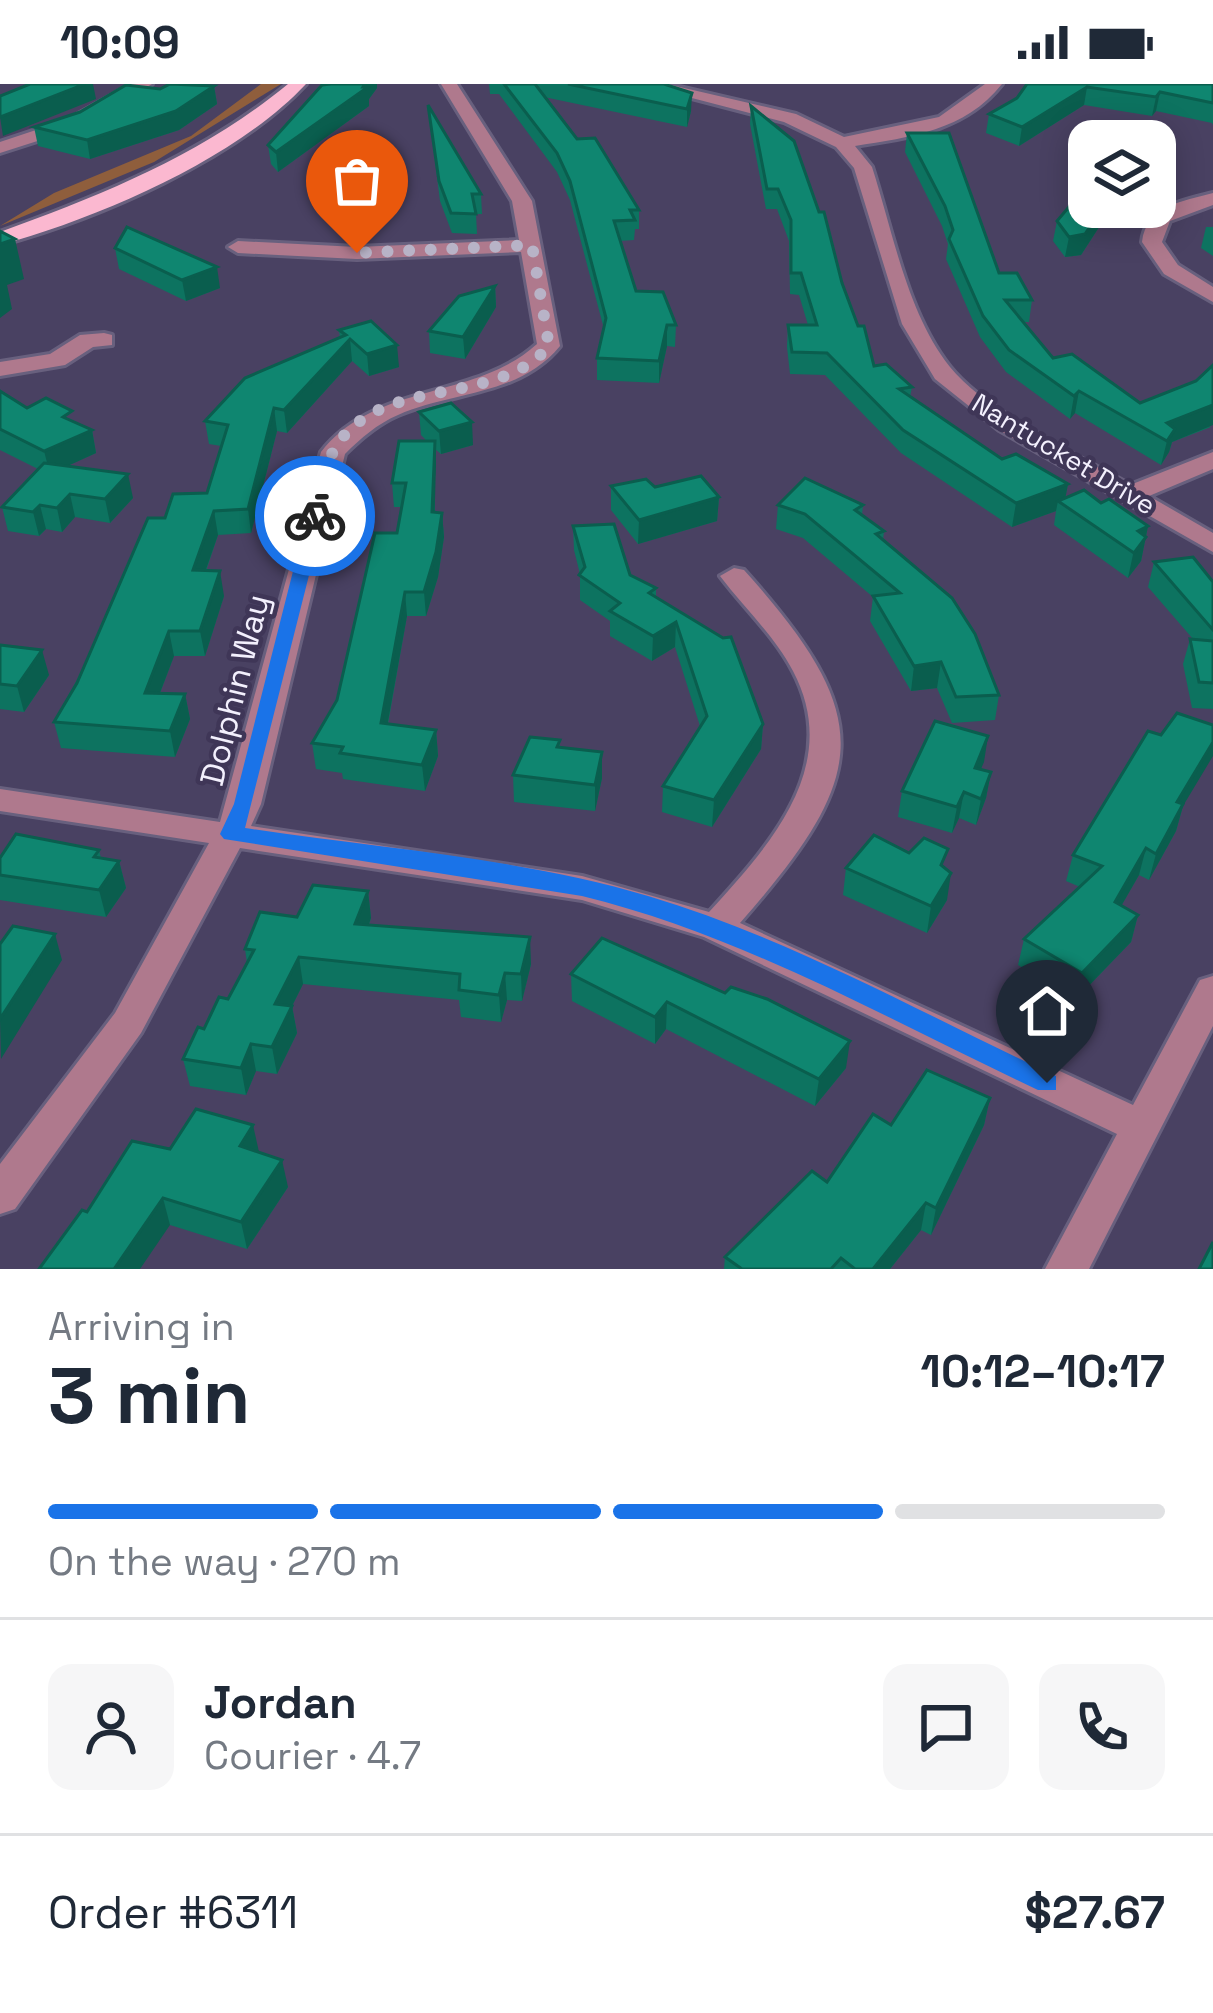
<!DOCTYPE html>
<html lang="en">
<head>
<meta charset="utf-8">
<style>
	:root { --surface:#fff; --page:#f6f6f7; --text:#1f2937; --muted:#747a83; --line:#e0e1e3; --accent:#1a73e8 }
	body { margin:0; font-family:"Space Grotesk",sans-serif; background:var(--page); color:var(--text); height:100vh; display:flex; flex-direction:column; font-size:45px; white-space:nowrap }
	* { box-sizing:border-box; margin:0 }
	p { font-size:39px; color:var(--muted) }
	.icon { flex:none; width:66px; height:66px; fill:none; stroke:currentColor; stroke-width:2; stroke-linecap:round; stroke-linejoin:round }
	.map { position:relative; height:1185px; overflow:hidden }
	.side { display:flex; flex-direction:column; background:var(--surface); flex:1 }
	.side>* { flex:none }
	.tools { position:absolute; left:1068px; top:36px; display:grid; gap:24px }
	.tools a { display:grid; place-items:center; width:108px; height:108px; border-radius:24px; background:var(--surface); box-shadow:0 6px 30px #0003; font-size:60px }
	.pin { position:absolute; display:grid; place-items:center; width:102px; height:102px; color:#fff; margin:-123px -51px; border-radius:50% 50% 50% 0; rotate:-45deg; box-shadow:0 0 12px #0007 }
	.pin .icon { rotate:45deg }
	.courier { position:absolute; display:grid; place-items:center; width:120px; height:120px; margin:-60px; border:9px solid #1a73e8; border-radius:50%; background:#fff; color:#222; box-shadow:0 3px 15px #0007 }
	.summary em { font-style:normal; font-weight:800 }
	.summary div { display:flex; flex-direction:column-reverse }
	.summary { display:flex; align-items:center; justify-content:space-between; height:204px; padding:0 48px }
	h1 { font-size:78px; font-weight:800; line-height:90px }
	.bar { display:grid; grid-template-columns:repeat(4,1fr); gap:18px 12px; align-content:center; height:144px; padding:0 48px }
	.bar i { height:15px; border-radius:9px; background:var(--line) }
	.bar .selected { background:var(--accent) }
	.bar p { grid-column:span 4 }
	.line { display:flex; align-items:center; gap:30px; padding:0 48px; border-top:3px solid var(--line) }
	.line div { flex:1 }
	.round { display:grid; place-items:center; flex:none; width:126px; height:126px; border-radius:24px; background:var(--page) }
	.status { display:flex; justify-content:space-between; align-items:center; height:84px; padding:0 60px; background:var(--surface); direction:ltr }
	.status svg { height:33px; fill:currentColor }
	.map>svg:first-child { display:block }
	.green { fill:#8f5e3c }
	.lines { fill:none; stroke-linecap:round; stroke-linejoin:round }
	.minor-casing { stroke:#68607e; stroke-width:6 }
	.major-casing { stroke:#68607e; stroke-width:6 }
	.minor { fill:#af798d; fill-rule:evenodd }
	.major { fill:#fbb8d0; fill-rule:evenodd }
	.wall { fill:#0d7360 }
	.shaded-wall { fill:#0a5e4e }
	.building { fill:#0f8670; stroke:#0a5e4e; stroke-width:3 }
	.route { fill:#1a73e8 }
	.done { stroke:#b8b3c7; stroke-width:12; stroke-dasharray:0 21.6 }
	.labels { text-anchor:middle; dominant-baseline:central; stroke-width:9; stroke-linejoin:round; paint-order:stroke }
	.far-street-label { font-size:27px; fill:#f3f0fd; stroke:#3f3657 }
	.street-label { font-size:33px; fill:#f3f0fd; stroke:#3f3657 }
</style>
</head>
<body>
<div class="status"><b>10:09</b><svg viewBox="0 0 49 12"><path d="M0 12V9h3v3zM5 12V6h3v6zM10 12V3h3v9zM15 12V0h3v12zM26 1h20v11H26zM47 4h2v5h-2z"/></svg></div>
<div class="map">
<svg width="1213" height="1185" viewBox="0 0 1213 1185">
	<rect width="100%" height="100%" fill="#494162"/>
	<polygon class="green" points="261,0 281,0 154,78 0,142 54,109 191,52"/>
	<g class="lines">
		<g class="minor-casing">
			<g id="minor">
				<polygon points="132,0 152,0 81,43 0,69 0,58 69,35"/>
				<path d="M441,0H457L532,117L560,262C519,312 453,307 398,331C377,340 361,354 345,370L261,720L251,742L582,792L709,828C770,761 843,682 793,587C774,551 744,524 720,492L734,484L744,486C877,634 870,691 740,839L1133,1021L1200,896L1213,892V942L1089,1185H1045L1117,1050L704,853L582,816L240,764L141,949L15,1125L0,1130V1080L115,929L209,759L0,727V705L220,738L321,368C377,297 474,317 537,260L521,168L357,175L238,169L228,163L238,157L357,163L519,156L512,117Z"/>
				<path d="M638,0H667L796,30L844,53L939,33L985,0H1002C965,47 910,53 855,62L872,83C893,148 907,229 950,283C986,328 1079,372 1130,401L1213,368V385L1149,412L1213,449V468L999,346L935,295L902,240L854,84L836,63L784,38Z"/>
				<path d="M1213,109V121L1170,137L1162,158L1178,181L1213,203V218L1164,190L1142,158C1146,122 1183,117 1213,109Z"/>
				<polygon points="104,249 112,251 112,261 93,263 65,281 0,292 0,278 50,270 80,251"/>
			</g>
		</g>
		<g class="major-casing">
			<path id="major" d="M288,0H306C236,75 99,134 0,161V148C103,111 203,70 288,0Z"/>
		</g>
		<use href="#minor" class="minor"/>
		<use href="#major" class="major"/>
	</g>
	<g class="wall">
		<polygon points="331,0 377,0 377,4 369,15 369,22 278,88 271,80 268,61"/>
		<polygon points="489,0 664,0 691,27 687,43 544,13 577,55 639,126 639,145 635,145 634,156 620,157 636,207 676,241 675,263 667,262 659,299 597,296 597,274 604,245 570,116 557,88 499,10 490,10"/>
		<polygon points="1027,0 1213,0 1213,41 1212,39 1156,27 1152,32 1084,21 1019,62 986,49 989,30 1017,14"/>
		<polygon points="214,2 217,20 179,46 90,75 38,62 34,43 160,5"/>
		<polygon points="428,21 481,110 482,130 476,130 477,150 452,149 440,117"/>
		<polygon points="751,22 842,199 874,282 912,303 910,313 1002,375 1068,400 1065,414 1101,419 1148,442 1141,477 1128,494 1054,441 1056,427 1012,443 901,369 825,291 790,290 787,263 788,241 808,241 799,211 790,210 789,157 777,125 766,125 750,40"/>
		<polygon points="907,49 999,189 1032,216 1029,238 1023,238 1053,274 1140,319 1211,343 1172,358 1169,368 1161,381 1075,329 1070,335 1006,288 980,253 946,175 948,160 942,142 905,68"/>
		<polygon points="1089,123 1112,123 1081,171 1065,173 1053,157 1057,137"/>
		<polygon points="1206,143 1213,143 1213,172 1201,164"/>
		<polygon points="115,164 220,204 186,217 119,185"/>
		<polygon points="495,202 496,223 465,275 430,269 429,247"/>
		<polygon points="339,246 399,283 369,292 352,277 287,349 277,347 251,449 218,451 206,487 224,512 205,572 174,572 160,609 185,610 190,635 175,673 61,664 54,638 165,434 207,409 221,362 209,360 205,337 340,254"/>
		<polygon points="0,307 27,324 75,338 92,346 96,369 67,382 133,414 110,439 75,433 62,448 46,445 39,452 8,447 2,423 38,385 0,366"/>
		<polygon points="419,328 473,361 441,370 435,365 435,428 442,429 444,453 438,493 426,532 407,532 388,640 436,646 438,672 425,707 343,695 342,689 316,685 312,659 337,616 397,449 402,423 394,423 392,399 427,357 421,351"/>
		<polygon points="611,402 655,403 719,413 717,437 638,460 611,426"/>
		<polygon points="778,421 863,421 862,431 884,447 883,456 999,611 995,636 952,639 937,604 911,607 870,537 873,513 803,454 776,445"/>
		<polygon points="573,442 630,491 656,504 656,513 763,640 761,665 712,743 662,728 663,702 700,642 675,563 652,577 610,552 610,537 580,516 580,490 574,466"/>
		<polygon points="1154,478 1213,498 1213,625 1192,624 1183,580 1190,555 1193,555 1148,503"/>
		<polygon points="0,561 49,591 24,628 0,625"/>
		<polygon points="988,652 981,685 991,688 986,714 976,741 959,734 952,749 898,733 902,707"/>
		<polygon points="560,656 560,664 602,694 595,727 514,718 513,691"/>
		<polygon points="1183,722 1176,747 1149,796 1139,791 1121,822 1138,831 1131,858 1075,916 1018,881 1024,855 1080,803 1066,797 1073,771"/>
		<polygon points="99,766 101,774 119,777 126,804 106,833 0,816 0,774"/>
		<polygon points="909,769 945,784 947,816 927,849 843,811 846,784"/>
		<polygon points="368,807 371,834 369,841 531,880 522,917 507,916 501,938 461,933 459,916 303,900 292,922 297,949 277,990 256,987 246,1011 190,1002 183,975 228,915 247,879 245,865 297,833"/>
		<polygon points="602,854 846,984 815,1022 666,945 655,960 572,917 571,890"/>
		<polygon points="990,1014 984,1041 931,1151 921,1146 890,1185 724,1185 725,1173 827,1098 891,1041"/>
		<polygon points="170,1065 259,1068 288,1103 247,1165 170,1141 87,1128"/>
	</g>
	<g class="shaded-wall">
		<polygon points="85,0 93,0 96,15 3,52 0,33"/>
		<polygon points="365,0 377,0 377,4 369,15 369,22 278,88 276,68"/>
		<polygon points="214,2 217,20 179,46 90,75 87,56"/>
		<polygon points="1087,3 1084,21 1019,62 1022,43"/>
		<polygon points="1160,8 1156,27 1152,32 1156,13"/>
		<polygon points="692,9 691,27 687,43 687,25"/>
		<polygon points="1103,123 1112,123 1081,171 1065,173 1069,153"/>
		<polygon points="15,155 24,195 7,201 12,225 0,234 0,160"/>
		<polygon points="217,183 220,204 186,217 182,196"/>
		<polygon points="495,202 496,223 465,275 463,253"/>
		<polygon points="667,241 667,262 659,299 659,277"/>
		<polygon points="350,255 352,277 287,349 284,326"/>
		<polygon points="397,261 399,283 369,292 367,270"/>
		<polygon points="1079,307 1075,329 1070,335 1074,312"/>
		<polygon points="1213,321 1213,341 1172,358 1169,368 1161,381 1167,357 1167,339"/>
		<polygon points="274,324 277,347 251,449 248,425"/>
		<polygon points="472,338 473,361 441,370 439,347"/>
		<polygon points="92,346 96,369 50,390 44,367"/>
		<polygon points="435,357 436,380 434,452 432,428"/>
		<polygon points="128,390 133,414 110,439 105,415"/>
		<polygon points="1068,400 1064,421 1058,417 1056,427 1012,443 1016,419"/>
		<polygon points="70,410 75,433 62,448 57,424"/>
		<polygon points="719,413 717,437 638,460 639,436"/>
		<polygon points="40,421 46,445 39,452 33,428"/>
		<polygon points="214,427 218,451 197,511 193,486"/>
		<polygon points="442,429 444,453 438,493 426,532 424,508"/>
		<polygon points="1148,442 1141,477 1128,494 1138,447"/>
		<polygon points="220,487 224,512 205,572 200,547"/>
		<polygon points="405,508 407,532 383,665 381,639"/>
		<polygon points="676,538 675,563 652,577 653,552"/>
		<polygon points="169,547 174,572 150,635 145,609"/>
		<polygon points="42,566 49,591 24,628 17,602"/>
		<polygon points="941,578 937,604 911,607 914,582"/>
		<polygon points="185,610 190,635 175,673 170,647"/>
		<polygon points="763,640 761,665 712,743 714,716"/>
		<polygon points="436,646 438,672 425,707 422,681"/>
		<polygon points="988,652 984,678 970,710 975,684"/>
		<polygon points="1213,658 1213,672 1183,722 1176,747 1149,796 1156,770 1177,718"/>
		<polygon points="602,668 602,694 595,727 595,701"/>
		<polygon points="991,688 986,714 976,741 981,715"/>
		<polygon points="964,708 959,734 952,749 957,723"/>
		<polygon points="1146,764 1139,791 1108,845 1115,818"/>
		<polygon points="119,777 126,804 106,833 99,806"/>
		<polygon points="951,789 947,816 927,849 931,822"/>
		<polygon points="368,807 371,834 359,867 355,840"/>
		<polygon points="1138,831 1131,858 1075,916 1082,889"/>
		<polygon points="55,850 62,876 1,975 0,935"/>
		<polygon points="530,853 531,880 522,917 521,890"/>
		<polygon points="299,873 303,900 292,922 297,949 277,990 272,963 275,920"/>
		<polygon points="505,889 507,916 501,938 499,911"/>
		<polygon points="667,918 666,945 655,960 655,933"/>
		<polygon points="850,957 846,984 815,1022 819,995"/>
		<polygon points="251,960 256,987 246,1011 241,984"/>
		<polygon points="990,1014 984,1041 931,1151 936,1124"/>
		<polygon points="253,1041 259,1068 240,1062"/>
		<polygon points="282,1076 288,1103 247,1165 241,1138"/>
		<polygon points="163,1114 170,1141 140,1185 114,1185"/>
		<polygon points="926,1119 921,1146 890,1185 873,1185"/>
	</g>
	<g class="building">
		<polygon points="30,0 85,0 0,33 0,12"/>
		<polygon points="170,0 214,2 176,27 87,56 34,43 80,28 126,1 160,5"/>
		<polygon points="331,0 365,0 363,3 368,3 276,68 268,61 322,1"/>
		<polygon points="504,0 535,0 577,55 595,54 639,126 630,126 635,136 614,137 636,207 663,208 676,241 667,241 659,277 597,274 606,234 570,97 557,69"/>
		<polygon points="568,0 664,0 692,9 687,25"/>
		<polygon points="1027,0 1213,0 1213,19 1160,8 1156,13 1087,3 1022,43 989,30 1017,14"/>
		<polygon points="428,21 481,110 472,110 476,130 451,129 439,97"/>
		<polygon points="751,22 794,57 819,128 824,128 842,199 858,242 864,242 874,282 886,280 912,303 899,305 1002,375 1016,370 1068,400 1016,419 903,346 827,269 792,268 788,241 817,241 801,189 791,189 791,136 778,105 767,105"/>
		<polygon points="907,49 949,49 999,189 1017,189 1032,216 1005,216 1053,274 1072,270 1140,319 1196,297 1213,281 1213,321 1167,339 1175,345 1167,357 1079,307 1074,312 1009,266 983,232 949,155 953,146 945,122"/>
		<polygon points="1132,49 1143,57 1126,57"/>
		<polygon points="1089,99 1089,123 1103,123 1085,150 1069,153 1057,137"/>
		<polygon points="127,143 217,183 182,196 115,164"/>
		<polygon points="0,147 15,155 0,160"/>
		<polygon points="495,202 463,253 429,247 459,212"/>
		<polygon points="371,237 397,261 367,270 350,255 284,326 274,324 248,425 214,427 193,486 220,487 200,547 169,547 145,609 185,610 170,647 54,638 77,599 148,434 165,434 173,410 207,409 228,341 205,337 245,294 346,251 339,246"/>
		<polygon points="0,307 27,324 46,314 72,327 63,333 92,346 44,367 0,345"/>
		<polygon points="451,319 472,338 439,347 419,328"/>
		<polygon points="399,357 435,357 432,428 442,429 436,468 424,508 405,508 381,639 436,646 422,681 340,669 343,663 312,659 337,616 375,449 397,449 406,399 392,399"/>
		<polygon points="44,379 128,390 105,415 70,410 57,424 40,421 33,428 2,423"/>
		<polygon points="701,392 719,413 639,436 611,402 646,395 655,403"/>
		<polygon points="805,394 863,421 855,426 884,447 876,450 952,514 975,550 999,611 956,613 941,578 914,582 873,512 900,509 805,430 778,421"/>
		<polygon points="1084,406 1101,419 1109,415 1148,442 1138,447 1146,453 1134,469 1058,417"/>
		<polygon points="614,440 630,491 656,504 649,509 723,554 731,553 763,640 714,716 663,702 707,632 676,538 653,552 610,527 620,519 579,491 585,483 573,442"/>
		<polygon points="1193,473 1213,498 1213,546 1154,478"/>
		<polygon points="1190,555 1213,557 1213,599 1199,598"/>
		<polygon points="0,561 42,566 17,602 0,600"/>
		<polygon points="1177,629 1213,641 1213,658 1177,718 1183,720 1156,770 1146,764 1115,818 1138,831 1082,889 1024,855 1102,782 1073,771 1148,647 1161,651"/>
		<polygon points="935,637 988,652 975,684 991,688 981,715 964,708 957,723 902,707"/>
		<polygon points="530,653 560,656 557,663 602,668 595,701 513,691"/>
		<polygon points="16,750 99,766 94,773 119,777 99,806 0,791 0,774"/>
		<polygon points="874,751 909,769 924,754 948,765 941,781 951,789 931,822 846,784"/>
		<polygon points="313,801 368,807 355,840 530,853 521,890 505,889 499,911 459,906 460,890 299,873 275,920 292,922 272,963 251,960 241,984 183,975 198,943 204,945 219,913 228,915 254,866 245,865 260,828 297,833"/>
		<polygon points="13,842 55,850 0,935 0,860"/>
		<polygon points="602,854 725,909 731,903 767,915 850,957 819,995 667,918 655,933 571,890"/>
		<polygon points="927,986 990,1014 936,1124 926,1119 873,1185 855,1185 841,1174 831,1185 742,1185 725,1173 812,1087 827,1098 873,1030 891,1041"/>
		<polygon points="196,1025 253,1041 240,1062 282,1076 241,1138 163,1114 114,1185 39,1185 82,1126 87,1128 132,1057 170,1065"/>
		<polygon points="1213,1158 1213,1185 1199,1185"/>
	</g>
	<path class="route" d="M315,427L324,432L245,744C376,764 522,774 648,812C789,854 923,930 1056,992V1006H1038C889,936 742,851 582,812L224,755L220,750L234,720L307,432Z"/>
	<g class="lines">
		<path class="done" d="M315,432C321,412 323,387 333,368C376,288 495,326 549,262L532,161L357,169"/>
	</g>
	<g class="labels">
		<g class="far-street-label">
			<text transform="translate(1064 370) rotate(31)">Nantucket Drive</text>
		</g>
		<g class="street-label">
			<text transform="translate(235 606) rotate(-76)">Dolphin Way</text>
		</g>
	</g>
</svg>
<div class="tools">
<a><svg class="icon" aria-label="layers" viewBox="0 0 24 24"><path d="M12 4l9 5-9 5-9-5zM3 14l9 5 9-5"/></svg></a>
</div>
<div class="pin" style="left:357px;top:169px;background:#ea580c"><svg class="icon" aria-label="bag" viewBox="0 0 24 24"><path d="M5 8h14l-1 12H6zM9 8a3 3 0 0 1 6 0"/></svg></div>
<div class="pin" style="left:1047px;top:999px;background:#1f2937"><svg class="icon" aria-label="home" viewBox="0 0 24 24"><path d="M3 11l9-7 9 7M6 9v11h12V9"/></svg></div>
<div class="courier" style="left:315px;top:432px"><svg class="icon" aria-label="bike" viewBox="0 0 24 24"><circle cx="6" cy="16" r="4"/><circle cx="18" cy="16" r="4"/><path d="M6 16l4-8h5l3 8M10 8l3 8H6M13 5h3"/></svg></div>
</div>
<section class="side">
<div class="summary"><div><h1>3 min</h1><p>Arriving in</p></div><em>10:12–10:17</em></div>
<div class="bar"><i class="selected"></i><i class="selected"></i><i class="selected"></i><i></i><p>On the way · 270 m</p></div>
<div class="line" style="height:216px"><a class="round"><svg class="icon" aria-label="person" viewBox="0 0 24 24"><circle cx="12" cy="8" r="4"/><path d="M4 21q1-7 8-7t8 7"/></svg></a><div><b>Jordan</b><p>Courier · 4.7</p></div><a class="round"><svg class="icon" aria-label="chat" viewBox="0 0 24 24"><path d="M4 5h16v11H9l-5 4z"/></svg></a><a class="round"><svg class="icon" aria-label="phone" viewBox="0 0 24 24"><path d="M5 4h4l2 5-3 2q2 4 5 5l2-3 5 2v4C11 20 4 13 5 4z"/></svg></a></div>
<div class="line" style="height:156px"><div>Order #6311</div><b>$27.67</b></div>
</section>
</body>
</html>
